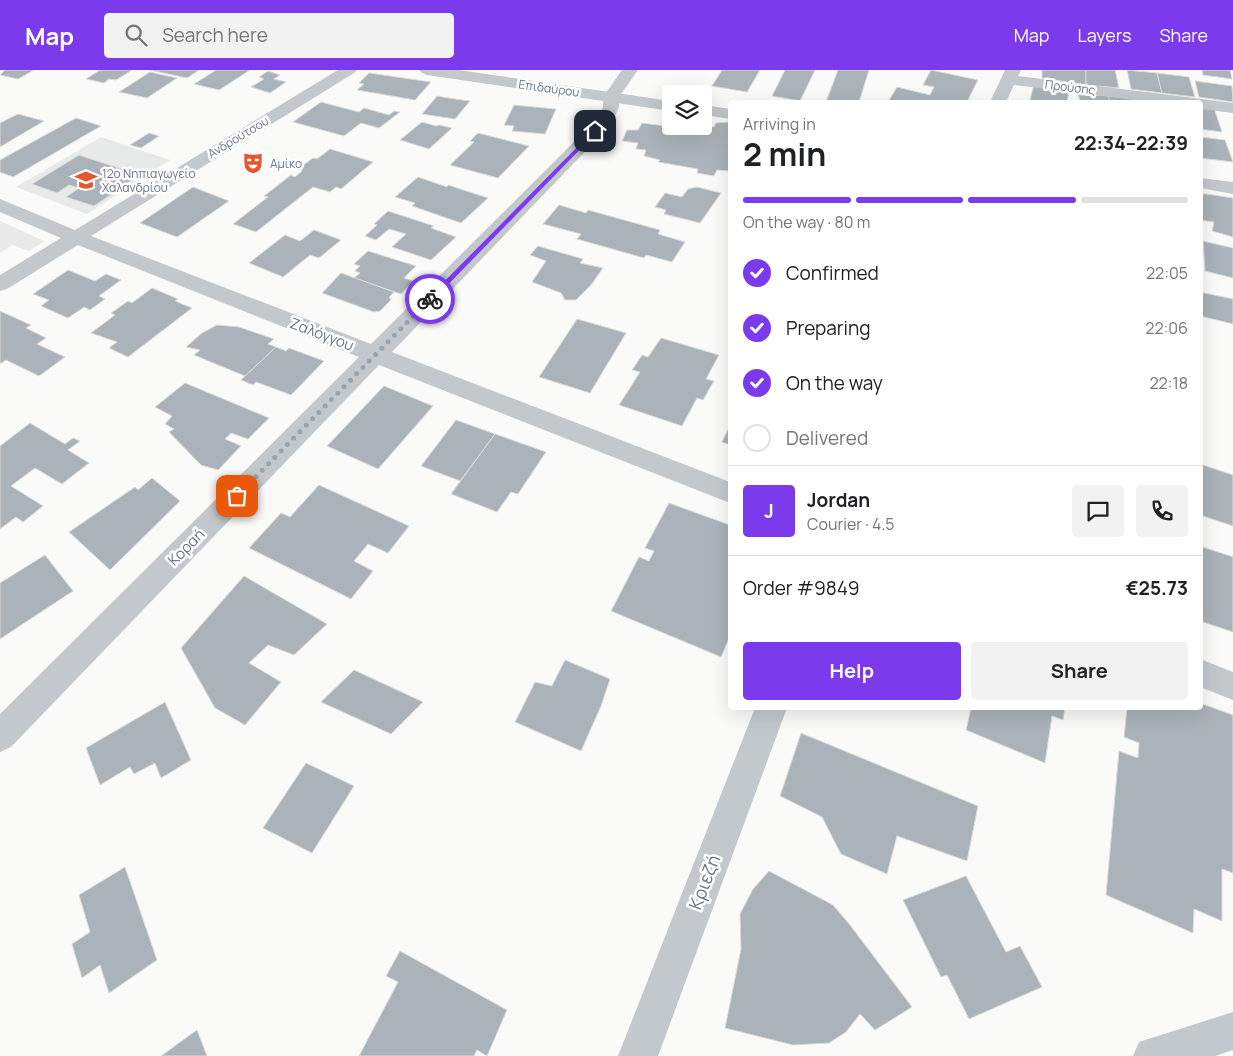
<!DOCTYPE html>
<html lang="en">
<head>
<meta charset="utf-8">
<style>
	:root { --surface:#fff; --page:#f2f2f2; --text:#202124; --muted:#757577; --line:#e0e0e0; --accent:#7c3aed }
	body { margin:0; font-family:Manrope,sans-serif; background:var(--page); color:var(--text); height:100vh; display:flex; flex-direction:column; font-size:19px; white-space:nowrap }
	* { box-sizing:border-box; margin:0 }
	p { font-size:16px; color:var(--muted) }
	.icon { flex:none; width:28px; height:28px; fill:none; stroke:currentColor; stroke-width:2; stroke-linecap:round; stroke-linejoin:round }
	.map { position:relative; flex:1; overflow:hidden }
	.drawer { position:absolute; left:728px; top:30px; width:475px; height:610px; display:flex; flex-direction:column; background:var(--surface); border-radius:5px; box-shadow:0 5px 20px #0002 }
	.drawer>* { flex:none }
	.buttons { position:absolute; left:662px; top:15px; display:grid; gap:10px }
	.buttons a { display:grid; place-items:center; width:50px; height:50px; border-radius:5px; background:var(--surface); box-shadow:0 5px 20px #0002; font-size:25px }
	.pin { position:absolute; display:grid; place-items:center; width:42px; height:42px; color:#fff; margin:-21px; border-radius:10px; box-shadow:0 2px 8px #0006 }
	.courier { position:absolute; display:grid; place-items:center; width:50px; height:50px; margin:-25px; border:4px solid #7c3aed; border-radius:50%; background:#fff; color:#222; box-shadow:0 1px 6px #0007 }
	.head em { font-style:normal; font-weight:700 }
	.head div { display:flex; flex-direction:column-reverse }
	.head { display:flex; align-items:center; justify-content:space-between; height:85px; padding:0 15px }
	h1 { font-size:32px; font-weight:700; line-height:38px }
	.bar { display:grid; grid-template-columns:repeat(4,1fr); gap:8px 5px; align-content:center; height:60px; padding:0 15px }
	.bar i { height:6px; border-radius:4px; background:var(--line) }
	.bar .selected { background:var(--accent) }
	.bar p { grid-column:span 4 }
	.line { display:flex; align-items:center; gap:12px; padding:0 15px; border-top:1px solid var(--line) }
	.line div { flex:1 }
	.round { display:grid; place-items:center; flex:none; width:52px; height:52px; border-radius:5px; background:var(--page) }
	ol { padding:0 15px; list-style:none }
	li { display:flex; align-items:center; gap:15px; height:55px }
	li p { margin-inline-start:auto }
	li .icon { padding:5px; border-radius:50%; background:var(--accent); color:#fff; stroke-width:4 }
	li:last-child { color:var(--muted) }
	li i { width:28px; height:28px; border:2px solid var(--line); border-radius:50% }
	.cta { display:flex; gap:10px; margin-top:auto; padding:10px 15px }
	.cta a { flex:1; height:58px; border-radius:5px; background:var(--accent); color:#fff; font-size:20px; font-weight:700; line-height:58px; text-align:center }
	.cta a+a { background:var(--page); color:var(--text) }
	header { display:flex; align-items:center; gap:30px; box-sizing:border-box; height:70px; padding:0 25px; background:var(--accent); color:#fff }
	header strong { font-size:24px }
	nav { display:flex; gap:28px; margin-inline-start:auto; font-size:18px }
	.search { width:350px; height:45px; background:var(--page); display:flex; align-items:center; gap:12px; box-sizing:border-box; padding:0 18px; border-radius:5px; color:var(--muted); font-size:19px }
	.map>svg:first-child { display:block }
	.built { fill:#e8e9e9 }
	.building { fill:#aab3b9; stroke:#dcdcda }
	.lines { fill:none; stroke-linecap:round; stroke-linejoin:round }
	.minor { fill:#c3c8cc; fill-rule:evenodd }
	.tertiary { fill:#c3c8cc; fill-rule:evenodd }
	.route { fill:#7c3aed }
	.done { stroke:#99a4ac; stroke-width:5; stroke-dasharray:0 9 }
	.labels { text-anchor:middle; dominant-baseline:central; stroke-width:5; stroke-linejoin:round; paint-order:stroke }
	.far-street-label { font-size:12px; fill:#657683; stroke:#fff }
	.far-poi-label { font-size:12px; fill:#657683; stroke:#fff; text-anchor:start }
	.street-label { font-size:15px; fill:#657683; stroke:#fff }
	.near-street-label { font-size:18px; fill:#657683; stroke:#fff }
</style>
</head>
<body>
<header>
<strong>Map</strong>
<div class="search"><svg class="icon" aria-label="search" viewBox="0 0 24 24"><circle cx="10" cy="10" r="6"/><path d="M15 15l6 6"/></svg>Search here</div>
<nav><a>Map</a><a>Layers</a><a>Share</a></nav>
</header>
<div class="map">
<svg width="1233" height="986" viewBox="0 0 1233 986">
	<rect width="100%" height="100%" fill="#fafaf8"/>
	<g class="built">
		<polygon points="101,67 170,90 87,144 16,117"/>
		<polygon points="0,151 44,171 29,181 12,175 0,183"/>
	</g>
	<g class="building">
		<polygon points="5,0 4,0 34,0 18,9 0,5"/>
		<polygon points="100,0 132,0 116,10 109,9 104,13 86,9"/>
		<polygon points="150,0 199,0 187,8"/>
		<polygon points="216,0 250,0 219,20 194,14"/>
		<polygon points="722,0 760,0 747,22 712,16"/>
		<polygon points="785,0 815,0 800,31 772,26"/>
		<polygon points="838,0 869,0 859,32 826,32"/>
		<polygon points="931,0 978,10 967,32 888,32 897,17 930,25 934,17 923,15"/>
		<polygon points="1042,0 1086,0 1086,15 1042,8"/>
		<polygon points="1086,0 1115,0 1119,18 1086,15"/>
		<polygon points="1127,0 1157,3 1162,23 1131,19"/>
		<polygon points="1202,0 1230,0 1232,9 1203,5"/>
		<polygon points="268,1 280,5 274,9 286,12 270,23 251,17 264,9 259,7"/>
		<polygon points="150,2 177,8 147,28 119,22"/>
		<polygon points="369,3 431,12 415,30 357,20 364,14 359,13"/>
		<polygon points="1157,3 1189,7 1195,27 1162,23"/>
		<polygon points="1195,11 1232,16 1233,32 1199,27"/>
		<polygon points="1034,14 1069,21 1067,32 1042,32 1030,30"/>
		<polygon points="1078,23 1108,26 1110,32 1080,32"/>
		<polygon points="437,26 455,29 470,31 455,49 422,44"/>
		<polygon points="1108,26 1140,30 1141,32 1110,32"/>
		<polygon points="321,32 359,42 364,38 389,45 394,41 400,42 379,58 361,53 344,66 293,52"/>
		<polygon points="514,35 556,39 545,64 512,61 514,56 504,55"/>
		<polygon points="1200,37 1214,38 1222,62 1200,59"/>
		<polygon points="18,44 44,51 0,77 0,53"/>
		<polygon points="76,48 101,56 13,107 0,102 0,90"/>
		<polygon points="671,50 671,56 704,56 704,52 707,53 706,56 714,57 716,53 730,52 729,101 717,100 714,106 697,103 698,99 658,92 660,90 644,86 646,80 636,79 638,73 622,71 627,60 638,60 642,53 665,56 666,52"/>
		<polygon points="422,52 436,56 439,55 452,58 429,79 400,70"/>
		<polygon points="149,63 159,66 141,78 130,75"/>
		<polygon points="478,63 529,76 498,108 450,95 474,72 470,71"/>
		<polygon points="1200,67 1225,70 1233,92 1200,88"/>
		<polygon points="330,79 373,92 341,119 336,117 330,122 313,117 256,162 233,154 268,127 264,126 291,105 295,107 302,101 298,99 313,88 317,89"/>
		<polygon points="79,85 140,105 94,136 66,127 79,118 69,115 57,123 32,114"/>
		<polygon points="418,107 447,117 448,115 488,128 461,153 412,136 415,133 395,127"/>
		<polygon points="193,117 229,131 177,167 140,153"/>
		<polygon points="697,117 721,123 700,153 664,144 666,140 655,137 665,123 682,127 688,119"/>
		<polygon points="1200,123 1233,128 1233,167 1212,161 1214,152 1200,150"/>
		<polygon points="559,135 586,143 588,140 660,160 658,164 685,172 672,192 646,185 644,188 577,169 581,164 543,154"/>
		<polygon points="388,141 434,156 431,158 456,167 431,190 392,177 406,164 389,159 376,170 365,166 377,155 374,154"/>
		<polygon points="314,160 341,170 319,188 310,185 283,207 249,193 285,165 300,171"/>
		<polygon points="1203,171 1233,178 1233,208 1205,201"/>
		<polygon points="538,176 583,189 580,193 603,198 591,215 576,230 565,230 561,223 532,212 546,191 530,185"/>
		<polygon points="368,181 416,196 404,208 413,211 401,224 354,208 360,203 355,201 360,196 354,194"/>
		<polygon points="68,200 95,211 106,204 121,210 99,226 105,229 90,240 84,237 68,248 41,236 49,230 33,224"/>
		<polygon points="341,203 394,222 389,227 391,230 380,241 374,242 322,223"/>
		<polygon points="152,218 178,229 175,231 192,238 128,287 109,278 117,272 91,263 115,245 111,243 128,231 132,233"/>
		<polygon points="1200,222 1233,229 1233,254 1200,246"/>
		<polygon points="0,241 31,255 26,258 46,268 37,274 65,287 39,306 6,290 0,294"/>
		<polygon points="577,249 626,263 590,323 539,307"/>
		<polygon points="217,255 239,257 274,269 268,274 276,277 245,306 194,285 200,280 186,277 202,263"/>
		<polygon points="661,268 719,285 706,309 714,311 703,330 697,328 682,356 619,335 640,302 632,300 642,285 648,287"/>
		<polygon points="276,277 286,281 289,278 324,291 291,325 256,312 253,315 241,310"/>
		<polygon points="185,313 269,348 248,369 231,363 225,369 241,376 218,400 201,395 169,362 174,359 165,354 172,346 155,337"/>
		<polygon points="384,316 433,336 378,399 327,376"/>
		<polygon points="456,350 495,364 460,411 421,396"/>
		<polygon points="30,353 65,374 73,368 80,371 68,380 89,393 62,414 35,398 11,416 43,436 23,452 16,447 0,459 0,376"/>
		<polygon points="730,355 730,375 722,372"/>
		<polygon points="495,364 546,382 518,424 511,422 497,442 451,424"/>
		<polygon points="1200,394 1233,405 1233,456 1200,445"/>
		<polygon points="152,408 180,431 110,500 69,462 135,417 138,420"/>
		<polygon points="319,415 409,456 388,483 368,474 354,491 373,501 351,529 249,478 281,443 290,447"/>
		<polygon points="669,433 730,455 730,566 721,587 611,541 639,487 649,491 654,481 645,478"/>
		<polygon points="1200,476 1233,487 1233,562 1200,551"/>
		<polygon points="45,485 73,521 0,569 0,513"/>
		<polygon points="244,506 327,554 294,585 268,575 249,593 281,612 245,655 215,638 181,578"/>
		<polygon points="565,590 610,609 601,636 581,681 515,652 535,612 552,616"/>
		<polygon points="354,600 423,632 391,664 321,632"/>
		<polygon points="165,632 191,690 161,708 155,693 134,704 130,697 100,715 86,678"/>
		<polygon points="1200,633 1233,645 1233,803 1222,799 1222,851 1194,839 1193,863 1106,825 1119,681 1138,688 1139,673 1124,667 1127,638 1200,638"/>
		<polygon points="971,638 1065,638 1063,650 1052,646 1045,693 966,660"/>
		<polygon points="801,663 978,736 967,791 897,766 887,804 841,784 822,747 780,726"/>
		<polygon points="306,693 354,716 312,783 263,758"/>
		<polygon points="125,797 157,890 109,923 100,895 82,908 72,874 90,862 79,825"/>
		<polygon points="769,801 833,835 850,855 912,937 875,960 860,944 846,962 829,973 793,975 725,958 741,879 740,844 753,819"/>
		<polygon points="966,806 1006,882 1020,876 1042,917 969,949 947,905 941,907 903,830"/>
		<polygon points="400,881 507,940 487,986 477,980 474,986 359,986 398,912 386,906"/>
		<polygon points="197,960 207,986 161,986"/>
	</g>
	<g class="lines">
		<g class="minor">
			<polygon points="338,0 357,0 354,3 91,166 371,274 589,57 598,46 603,37 603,27 622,0 638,0 619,27 619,37 614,48 601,65 392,282 730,412 730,433 379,295 11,677 0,682 0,644 359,287 78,175 7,219 0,221 0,205 61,168 0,142 0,129 75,160"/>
			<polygon points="1005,0 1021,0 1018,6 1233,33 1233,43 1200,39 1200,32 1155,32 1014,15 1006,32 990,32"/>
			<polygon points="1200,589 1233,602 1233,630 1200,617"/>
			<polygon points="755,638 787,638 658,986 618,986"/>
			<polygon points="1233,942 1233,980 1215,986 1133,986 1139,972"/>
		</g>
		<g class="tertiary">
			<polygon points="419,0 459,0 671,31 671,41 427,5 422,3"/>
			<polygon points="704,35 730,39 730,49 704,45"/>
			<polygon points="1200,108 1233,112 1233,124 1200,118"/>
		</g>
	</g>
	<polygon class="route" points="595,59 597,62 432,231 428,231 428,228"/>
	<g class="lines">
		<polyline class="done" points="237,426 430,229"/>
	</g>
	<defs>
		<g id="theatre-bare" transform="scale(1.725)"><path d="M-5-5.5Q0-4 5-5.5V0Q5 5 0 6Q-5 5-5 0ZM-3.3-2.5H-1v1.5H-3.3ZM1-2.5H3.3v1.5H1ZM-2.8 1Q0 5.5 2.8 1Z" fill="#e4572e" stroke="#fff" stroke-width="2.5" paint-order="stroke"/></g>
		<g id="school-bare" transform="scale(1.725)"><path d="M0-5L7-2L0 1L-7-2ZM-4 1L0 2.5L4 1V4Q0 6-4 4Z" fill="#e4572e" stroke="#fff" stroke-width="2.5" paint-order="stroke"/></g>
	</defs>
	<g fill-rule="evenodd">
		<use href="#theatre-bare" x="253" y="93"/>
		<use href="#school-bare" x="86" y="110"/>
	</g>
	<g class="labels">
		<g class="far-street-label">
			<text transform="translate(1070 17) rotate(7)">Προύσης</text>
			<text transform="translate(549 18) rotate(8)">Επιδαύρου</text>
			<text transform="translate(238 67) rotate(-31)">Ανδρούτσου</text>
		</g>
		<g class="far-poi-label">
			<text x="270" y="93">Αμίκο</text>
			<text x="102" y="103">12ο Νηπιαγωγείο<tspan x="102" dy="14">Χαλανδρίου</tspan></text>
		</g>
		<g class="street-label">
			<text transform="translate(322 264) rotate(21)">Ζαλόγγου</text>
			<text transform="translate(186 477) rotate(-45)">Κοραή</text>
		</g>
		<g class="near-street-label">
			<text transform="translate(704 812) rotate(-69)">Κριεζή</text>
		</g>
	</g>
</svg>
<div class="buttons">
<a><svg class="icon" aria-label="layers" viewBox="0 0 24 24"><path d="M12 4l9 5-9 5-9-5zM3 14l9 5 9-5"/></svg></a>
</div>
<div class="pin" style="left:237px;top:426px;background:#ea580c"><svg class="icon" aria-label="bag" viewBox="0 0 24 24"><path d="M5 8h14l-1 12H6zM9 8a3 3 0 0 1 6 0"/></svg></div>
<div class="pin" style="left:595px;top:61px;background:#1f2937"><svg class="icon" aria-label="home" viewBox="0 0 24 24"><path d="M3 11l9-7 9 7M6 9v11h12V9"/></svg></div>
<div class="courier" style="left:430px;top:229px"><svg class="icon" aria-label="bike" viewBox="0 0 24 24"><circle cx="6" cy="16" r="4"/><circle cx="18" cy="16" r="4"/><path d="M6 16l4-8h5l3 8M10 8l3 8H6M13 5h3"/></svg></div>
<section class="drawer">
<div class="head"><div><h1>2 min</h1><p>Arriving in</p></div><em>22:34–22:39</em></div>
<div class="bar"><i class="selected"></i><i class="selected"></i><i class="selected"></i><i></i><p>On the way · 80 m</p></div>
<ol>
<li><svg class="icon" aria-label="check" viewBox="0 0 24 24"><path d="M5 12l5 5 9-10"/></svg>Confirmed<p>22:05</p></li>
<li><svg class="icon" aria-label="check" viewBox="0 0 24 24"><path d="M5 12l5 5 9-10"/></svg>Preparing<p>22:06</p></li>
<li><svg class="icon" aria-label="check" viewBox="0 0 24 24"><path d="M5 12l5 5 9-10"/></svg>On the way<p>22:18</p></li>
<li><i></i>Delivered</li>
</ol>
<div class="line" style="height:90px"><b class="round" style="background:var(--accent);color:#fff">J</b><div><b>Jordan</b><p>Courier · 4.5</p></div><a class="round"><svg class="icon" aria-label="chat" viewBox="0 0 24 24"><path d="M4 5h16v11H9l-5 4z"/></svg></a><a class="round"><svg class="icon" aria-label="phone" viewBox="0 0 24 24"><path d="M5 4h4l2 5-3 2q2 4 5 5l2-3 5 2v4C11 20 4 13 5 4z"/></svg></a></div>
<div class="line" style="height:65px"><div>Order #9849</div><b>€25.73</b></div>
<div class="cta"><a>Help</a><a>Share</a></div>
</section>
</div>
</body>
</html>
